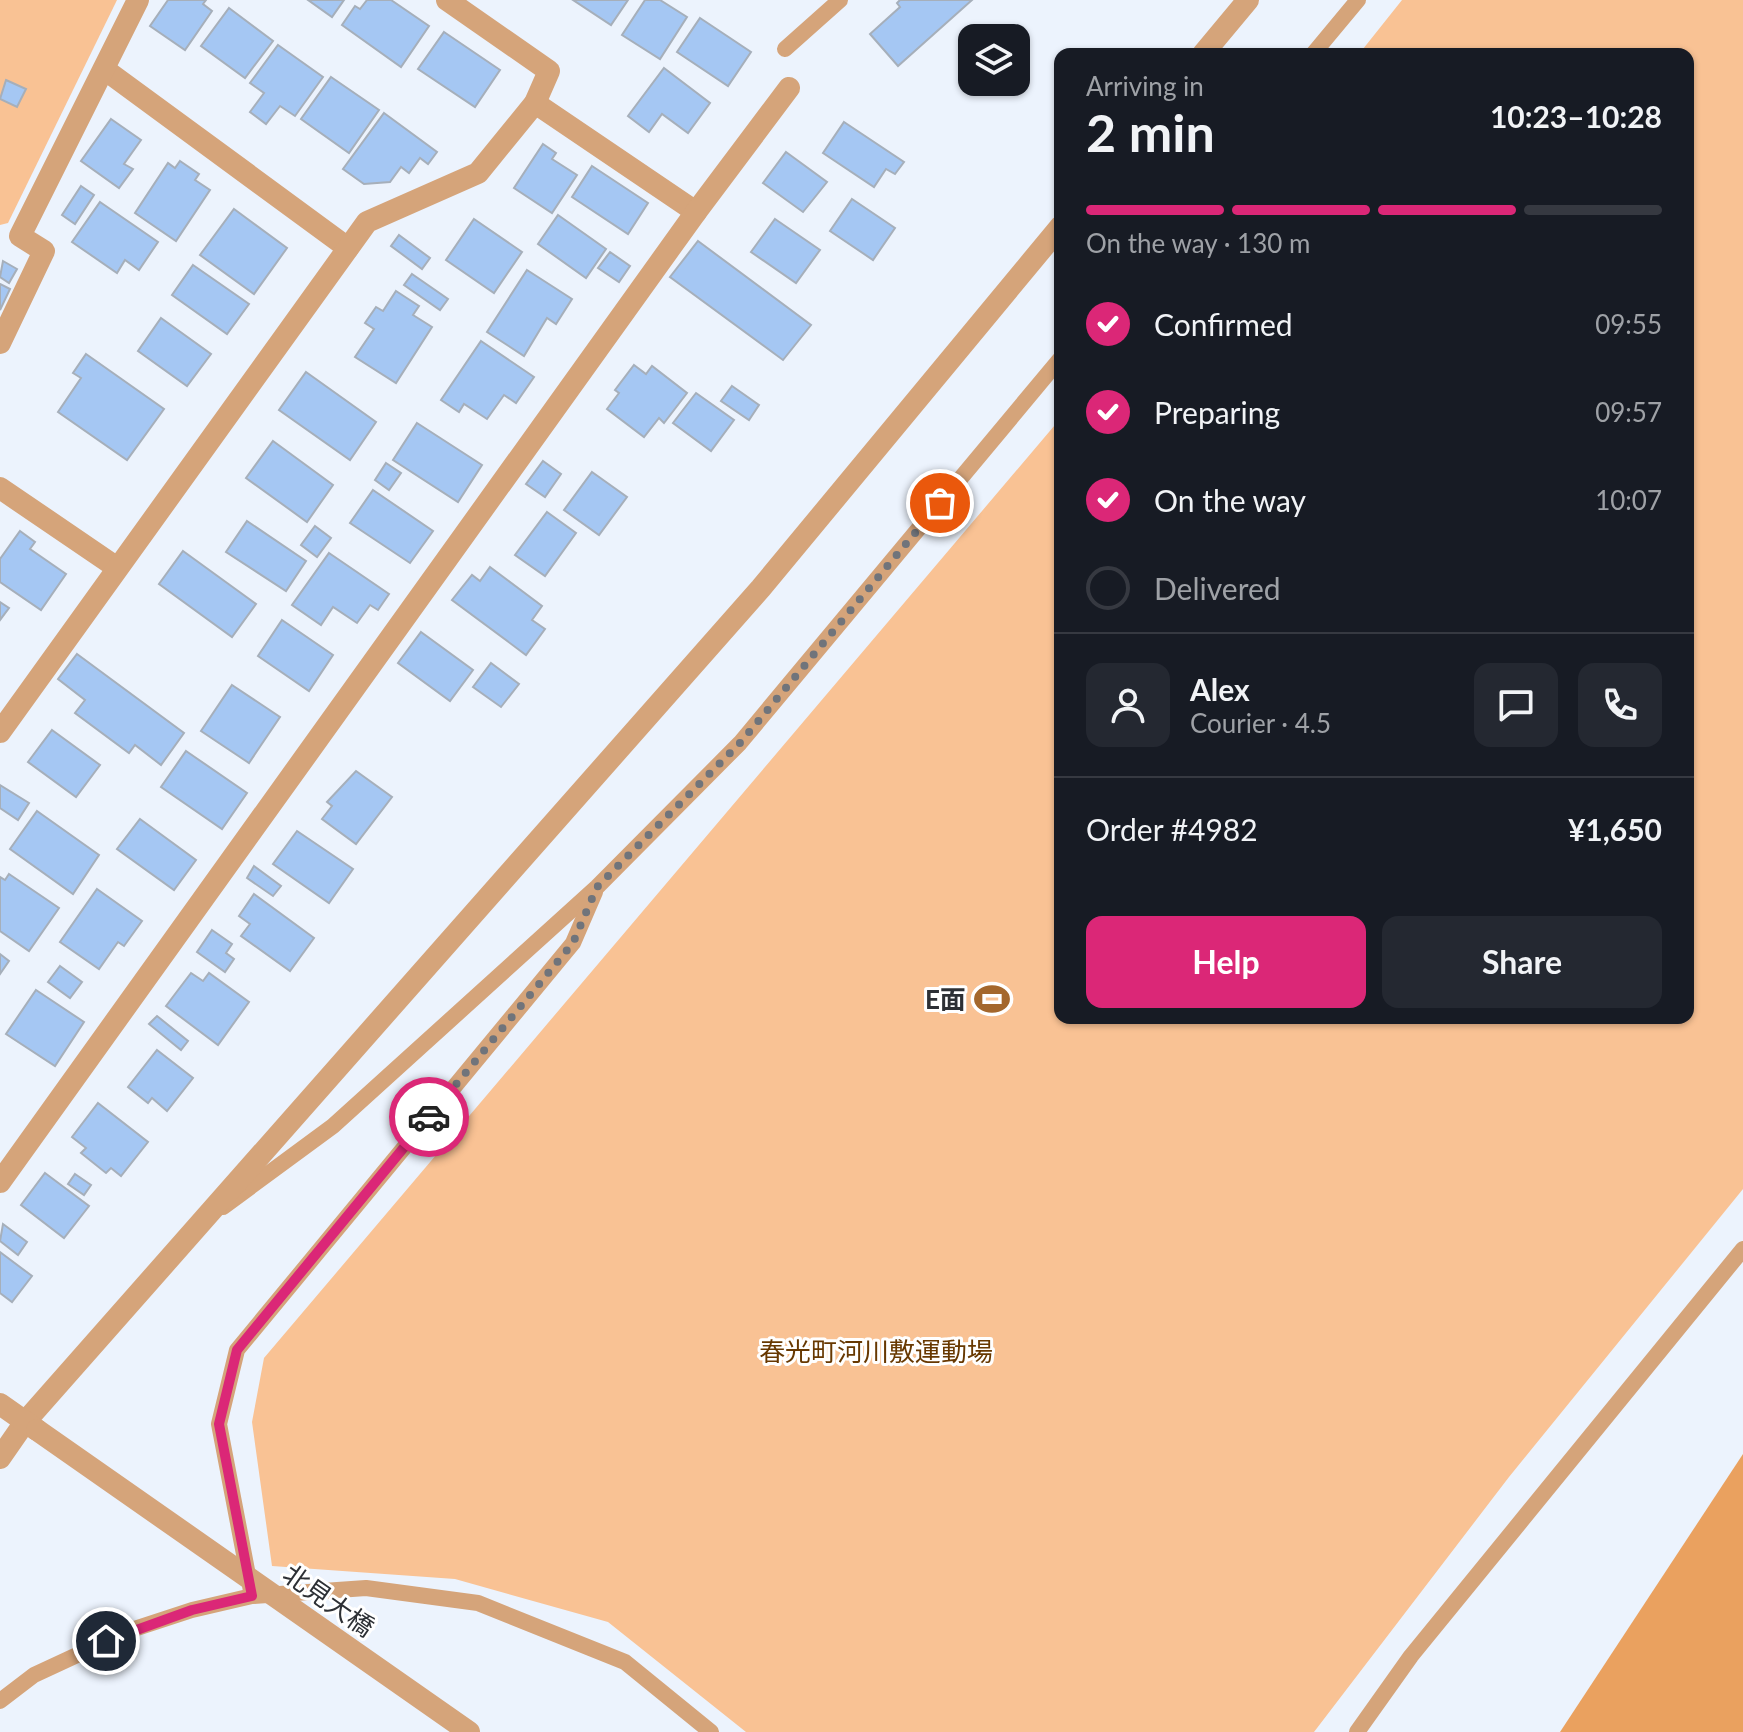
<!DOCTYPE html>
<html lang="en">
<head>
<meta charset="utf-8">
<style>
	:root { --surface:#171b24; --page:#242831; --text:#f1f3f6; --muted:#9ea1a6; --line:#363941; --accent:#db2777 }
	body { margin:0; font-family:Lato,"Noto Sans JP",sans-serif; background:var(--page); color:var(--text); height:100vh; display:flex; flex-direction:column; font-size:30px; white-space:nowrap }
	* { box-sizing:border-box; margin:0 }
	p { font-size:26px; color:var(--muted) }
	.icon { flex:none; width:44px; height:44px; fill:none; stroke:currentColor; stroke-width:2; stroke-linecap:round; stroke-linejoin:round }
	.map { position:relative; flex:1; overflow:hidden }
	.details { position:absolute; left:1054px; top:48px; width:640px; height:976px; display:flex; flex-direction:column; background:var(--surface); border-radius:16px; box-shadow:0 2px 6px #0004 }
	.details>* { flex:none }
	.controls { position:absolute; left:958px; top:24px; display:grid; gap:16px }
	.controls a { display:grid; place-items:center; width:72px; height:72px; border-radius:16px; background:var(--surface); box-shadow:0 2px 6px #0004; font-size:40px }
	.pin { position:absolute; display:grid; place-items:center; width:68px; height:68px; color:#fff; margin:-34px; border:4px solid #fff; border-radius:50%; box-shadow:0 2px 8px #0007 }
	.courier { position:absolute; display:grid; place-items:center; width:80px; height:80px; margin:-40px; border:6px solid #db2777; border-radius:50%; background:#fff; color:#222; box-shadow:0 2px 10px #0007 }
	.headline em { font-style:normal; font-weight:700 }
	.headline div { display:flex; flex-direction:column-reverse }
	.headline { display:flex; align-items:center; justify-content:space-between; height:136px; padding:0 32px }
	h1 { font-size:52px; font-weight:700; line-height:60px }
	.bar { display:grid; grid-template-columns:repeat(4,1fr); gap:12px 8px; align-content:center; height:96px; padding:0 32px }
	.bar i { height:10px; border-radius:6px; background:var(--line) }
	.bar .on { background:var(--accent) }
	.bar p { grid-column:span 4 }
	.line { display:flex; align-items:center; gap:20px; padding:0 32px; border-top:2px solid var(--line) }
	.line div { flex:1 }
	.round { display:grid; place-items:center; flex:none; width:84px; height:84px; border-radius:16px; background:var(--page) }
	ol { padding:0 32px; list-style:none }
	li { display:flex; align-items:center; gap:24px; height:88px }
	li p { margin-inline-start:auto }
	li .icon { padding:8px; border-radius:50%; background:var(--accent); color:#fff; stroke-width:4 }
	li:last-child { color:var(--muted) }
	li i { width:44px; height:44px; border:4px solid var(--line); border-radius:50% }
	.cta { display:flex; gap:16px; margin-top:auto; padding:16px 32px }
	.cta a { flex:1; height:92px; border-radius:16px; background:var(--accent); color:#fff; font-size:32px; font-weight:700; line-height:92px; text-align:center }
	.cta a+a { background:var(--page); color:var(--text) }
	.map>svg:first-child { display:block }
	.green { fill:#f9c294 }
	.forest { fill:#eaa15f }
	.building { fill:#a5c7f3; stroke:#a6afba; stroke-width:2 }
	.lines { fill:none; stroke-linecap:round; stroke-linejoin:round }
	.service { stroke:#d5a47a; stroke-width:16 }
	.minor { stroke:#d5a47a; stroke-width:22 }
	.tertiary { stroke:#d5a47a; stroke-width:22 }
	.tertiary-bridge { stroke:#d5a47a; stroke-width:22 }
	.done { stroke:#70747b; stroke-width:8; stroke-dasharray:0 14.4 }
	.route { stroke:#db2777; stroke-width:10 }
	.labels { text-anchor:middle; dominant-baseline:central; stroke-width:6; stroke-linejoin:round; paint-order:stroke }
	.poi-label { font-size:26px; font-weight:bold; fill:#2d3035; stroke:#fff; text-anchor:end }
	.park-label { font-size:26px; fill:#673801; stroke:#fff }
	.street-label { font-size:26px; fill:#2d3035; stroke:#fff }
</style>
</head>
<body>
<div class="map">
<svg width="1743" height="1732" viewBox="0 0 1743 1732">
	<rect width="100%" height="100%" fill="#ecf3fd"/>
	<g class="green">
		<polygon points="0,0 117,0 8,223 0,225"/>
		<polygon points="1402,0 1743,0 1743,1189 1509,1477 1314,1732 746,1732 608,1622 455,1579 272,1566 252,1422 264,1358 1060,419 1060,1018 1688,1018 1688,54 1359,54"/>
	</g>
	<polygon class="forest" points="1743,1454 1743,1732 1560,1732"/>
	<g class="building">
		<polygon points="168,0 206,0 203,4 212,11 185,50 150,26"/>
		<polygon points="308,0 344,0 332,17"/>
		<polygon points="367,0 391,0 429,26 401,67 342,25 355,6 360,9"/>
		<polygon points="573,0 628,0 611,25"/>
		<polygon points="645,0 660,0 687,17 660,59 622,35"/>
		<polygon points="900,0 972,0 898,66 870,34 900,7 897,3"/>
		<polygon points="229,8 273,41 245,78 201,46"/>
		<polygon points="700,18 751,52 728,86 677,52"/>
		<polygon points="444,32 500,70 475,107 418,69"/>
		<polygon points="278,45 323,77 295,116 280,106 266,124 250,112 264,93 250,83"/>
		<polygon points="664,68 710,103 688,133 662,114 649,132 628,116"/>
		<polygon points="331,77 379,110 349,153 301,119"/>
		<polygon points="6,80 26,89 17,107 0,99"/>
		<polygon points="384,113 437,152 428,164 420,158 409,173 401,167 390,182 364,184 343,169"/>
		<polygon points="111,119 141,140 124,164 133,169 119,188 81,161"/>
		<polygon points="844,122 904,162 895,174 886,169 874,187 823,153"/>
		<polygon points="543,144 556,153 552,159 577,175 552,213 514,188"/>
		<polygon points="786,152 827,182 803,212 763,183"/>
		<polygon points="180,161 199,174 195,180 210,190 176,241 135,213 168,163 175,168"/>
		<polygon points="592,166 648,203 628,234 572,197"/>
		<polygon points="81,186 94,195 75,224 62,215"/>
		<polygon points="852,199 895,228 873,260 830,231"/>
		<polygon points="100,202 158,242 139,270 125,260 117,273 72,242"/>
		<polygon points="234,209 287,248 254,294 200,255"/>
		<polygon points="558,215 606,249 586,278 538,244"/>
		<polygon points="474,219 522,252 494,293 446,260"/>
		<polygon points="775,219 820,250 796,283 751,252"/>
		<polygon points="399,235 430,258 422,269 391,246"/>
		<polygon points="698,241 811,325 783,360 670,277"/>
		<polygon points="610,252 630,266 619,282 598,268"/>
		<polygon points="3,261 17,269 9,283 0,277"/>
		<polygon points="193,265 249,304 227,334 172,295"/>
		<polygon points="527,270 572,299 556,324 547,318 524,356 487,332"/>
		<polygon points="412,274 448,299 440,310 404,285"/>
		<polygon points="0,284 10,289 0,310"/>
		<polygon points="396,291 419,306 413,315 432,327 396,383 355,357 374,329 365,323 376,307 383,311"/>
		<polygon points="161,318 211,354 187,386 138,351"/>
		<polygon points="481,341 534,377 516,403 504,395 487,419 464,404 459,412 441,400"/>
		<polygon points="86,354 164,409 127,460 58,412 81,378 73,373"/>
		<polygon points="634,365 646,374 652,366 687,393 664,423 659,418 644,437 607,409 619,393 615,390"/>
		<polygon points="306,372 376,422 350,460 279,410"/>
		<polygon points="732,386 759,405 749,420 721,401"/>
		<polygon points="696,393 734,420 711,451 673,423"/>
		<polygon points="417,423 482,465 458,502 393,460"/>
		<polygon points="273,441 333,485 307,522 246,478"/>
		<polygon points="543,461 561,474 545,497 526,484"/>
		<polygon points="386,463 401,473 389,490 375,480"/>
		<polygon points="592,472 627,497 599,535 564,510"/>
		<polygon points="373,490 433,531 410,563 350,523"/>
		<polygon points="547,512 576,533 545,576 515,555"/>
		<polygon points="247,521 306,561 286,591 226,552"/>
		<polygon points="315,526 331,538 317,557 301,545"/>
		<polygon points="20,531 35,542 30,549 66,574 41,610 0,582 0,559"/>
		<polygon points="183,551 256,604 232,637 159,584"/>
		<polygon points="329,553 389,594 378,610 370,605 357,623 333,607 321,625 292,605"/>
		<polygon points="490,567 542,606 532,620 545,629 526,655 452,600 472,575 480,581"/>
		<polygon points="0,602 9,608 0,620"/>
		<polygon points="282,620 333,655 309,691 258,656"/>
		<polygon points="421,632 473,670 450,701 398,663"/>
		<polygon points="77,654 184,733 161,765 135,745 129,753 75,713 85,700 58,679"/>
		<polygon points="491,663 519,684 501,707 473,687"/>
		<polygon points="232,685 280,717 249,763 201,731"/>
		<polygon points="52,730 100,765 76,797 28,762"/>
		<polygon points="186,751 247,793 222,829 161,787"/>
		<polygon points="356,771 392,797 356,844 322,819 332,806 327,802"/>
		<polygon points="0,785 29,803 18,820 0,808"/>
		<polygon points="37,811 99,855 73,894 10,849"/>
		<polygon points="140,819 196,860 174,890 117,849"/>
		<polygon points="297,831 353,869 329,903 273,864"/>
		<polygon points="254,866 281,886 273,896 247,878"/>
		<polygon points="9,874 59,908 29,951 0,931 0,877 5,880"/>
		<polygon points="97,889 142,921 124,946 118,942 99,969 60,942"/>
		<polygon points="254,894 314,938 290,971 241,936 250,924 239,916"/>
		<polygon points="212,930 232,944 226,953 234,959 225,972 197,952"/>
		<polygon points="0,954 9,961 0,974"/>
		<polygon points="60,966 82,982 70,998 48,982"/>
		<polygon points="191,973 203,981 209,973 249,1002 218,1045 166,1006"/>
		<polygon points="36,990 84,1022 55,1066 6,1034"/>
		<polygon points="157,1016 188,1041 181,1050 149,1024"/>
		<polygon points="157,1050 193,1078 167,1111 152,1098 148,1103 128,1087"/>
		<polygon points="98,1103 148,1142 121,1176 111,1168 106,1173 81,1153 86,1148 72,1137"/>
		<polygon points="45,1173 89,1206 64,1238 21,1205"/>
		<polygon points="75,1174 91,1185 84,1195 68,1184"/>
		<polygon points="3,1224 27,1242 18,1255 0,1241"/>
		<polygon points="0,1252 32,1276 12,1302 0,1293"/>
	</g>
	<g class="lines">
		<g class="service">
			<polyline points="785,49 840,0"/>
			<polyline points="1313,54 1358,0"/>
			<polyline points="223,1207 333,1126 597,887 740,743 1060,359"/>
			<polyline points="252,1596 219,1424 237,1350 573,943 595,892"/>
			<polyline points="0,1701 34,1675 131,1630 192,1610 252,1596 366,1588 478,1603 625,1662 711,1732"/>
			<polyline points="1357,1732 1411,1656 1743,1249"/>
		</g>
		<g class="minor">
			<polyline points="1203,54 1248,0"/>
			<polyline points="104,69 348,248"/>
			<polyline points="535,103 696,212"/>
			<polyline points="0,343 44,251 20,236 138,0"/>
			<polyline points="0,488 116,567"/>
			<polyline points="0,732 367,222 478,173 535,103 549,71 447,0"/>
			<polyline points="0,1182 696,212 789,88"/>
			<polyline points="0,1458 25,1422 761,588 1060,227"/>
		</g>
		<polyline class="tertiary" points="0,1404 37,1430"/>
		<polyline class="tertiary-bridge" points="37,1430 469,1732"/>
	</g>
	<g class="lines">
		<polyline class="done" points="429,1117 573,943 597,887 740,743 940,503"/>
		<polyline class="route" points="106,1641 192,1610 252,1596 219,1424 237,1350 429,1117"/>
	</g>
	<defs>
		<g id="stadium-bare" transform="scale(2.76)"><path d="M0-5a6.5 5 0 1 0 0 10a6.5 5 0 1 0 0-10ZM-3.5-1.8h7v3.6h-7Z" fill="#a4672c" stroke="#fff" stroke-width="2.5" paint-order="stroke"/></g>
	</defs>
	<g fill-rule="evenodd">
		<use href="#stadium-bare" x="992" y="999"/>
	</g>
	<g class="labels">
		<g class="poi-label">
			<text x="966" y="999">E面</text>
		</g>
		<g class="park-label">
			<text x="876" y="1351">春光町河川敷運動場</text>
		</g>
		<g class="street-label">
			<text transform="translate(329 1600) rotate(35)">北見大橋</text>
		</g>
	</g>
</svg>
<div class="controls">
<a><svg class="icon" aria-label="layers" viewBox="0 0 24 24"><path d="M12 4l9 5-9 5-9-5zM3 14l9 5 9-5"/></svg></a>
</div>
<div class="pin" style="left:940px;top:503px;background:#ea580c"><svg class="icon" aria-label="bag" viewBox="0 0 24 24"><path d="M5 8h14l-1 12H6zM9 8a3 3 0 0 1 6 0"/></svg></div>
<div class="pin" style="left:106px;top:1641px;background:#1f2937"><svg class="icon" aria-label="home" viewBox="0 0 24 24"><path d="M3 11l9-7 9 7M6 9v11h12V9"/></svg></div>
<div class="courier" style="left:429px;top:1117px"><svg class="icon" aria-label="car" viewBox="0 0 24 24"><path d="M5 17H2v-5l4-1 3-4h7l3 4 3 1v5h-3M9 17h6M6 11h13"/><circle cx="7" cy="17" r="2"/><circle cx="17" cy="17" r="2"/></svg></div>
<section class="details">
<div class="headline"><div><h1>2 min</h1><p>Arriving in</p></div><em>10:23–10:28</em></div>
<div class="bar"><i class="on"></i><i class="on"></i><i class="on"></i><i></i><p>On the way · 130 m</p></div>
<ol>
<li><svg class="icon" aria-label="check" viewBox="0 0 24 24"><path d="M5 12l5 5 9-10"/></svg>Confirmed<p>09:55</p></li>
<li><svg class="icon" aria-label="check" viewBox="0 0 24 24"><path d="M5 12l5 5 9-10"/></svg>Preparing<p>09:57</p></li>
<li><svg class="icon" aria-label="check" viewBox="0 0 24 24"><path d="M5 12l5 5 9-10"/></svg>On the way<p>10:07</p></li>
<li><i></i>Delivered</li>
</ol>
<div class="line" style="height:144px"><a class="round"><svg class="icon" aria-label="person" viewBox="0 0 24 24"><circle cx="12" cy="8" r="4"/><path d="M4 21q1-7 8-7t8 7"/></svg></a><div><b>Alex</b><p>Courier · 4.5</p></div><a class="round"><svg class="icon" aria-label="chat" viewBox="0 0 24 24"><path d="M4 5h16v11H9l-5 4z"/></svg></a><a class="round"><svg class="icon" aria-label="phone" viewBox="0 0 24 24"><path d="M5 4h4l2 5-3 2q2 4 5 5l2-3 5 2v4C11 20 4 13 5 4z"/></svg></a></div>
<div class="line" style="height:104px"><div>Order #4982</div><b>¥1,650</b></div>
<div class="cta"><a>Help</a><a>Share</a></div>
</section>
</div>
</body>
</html>
